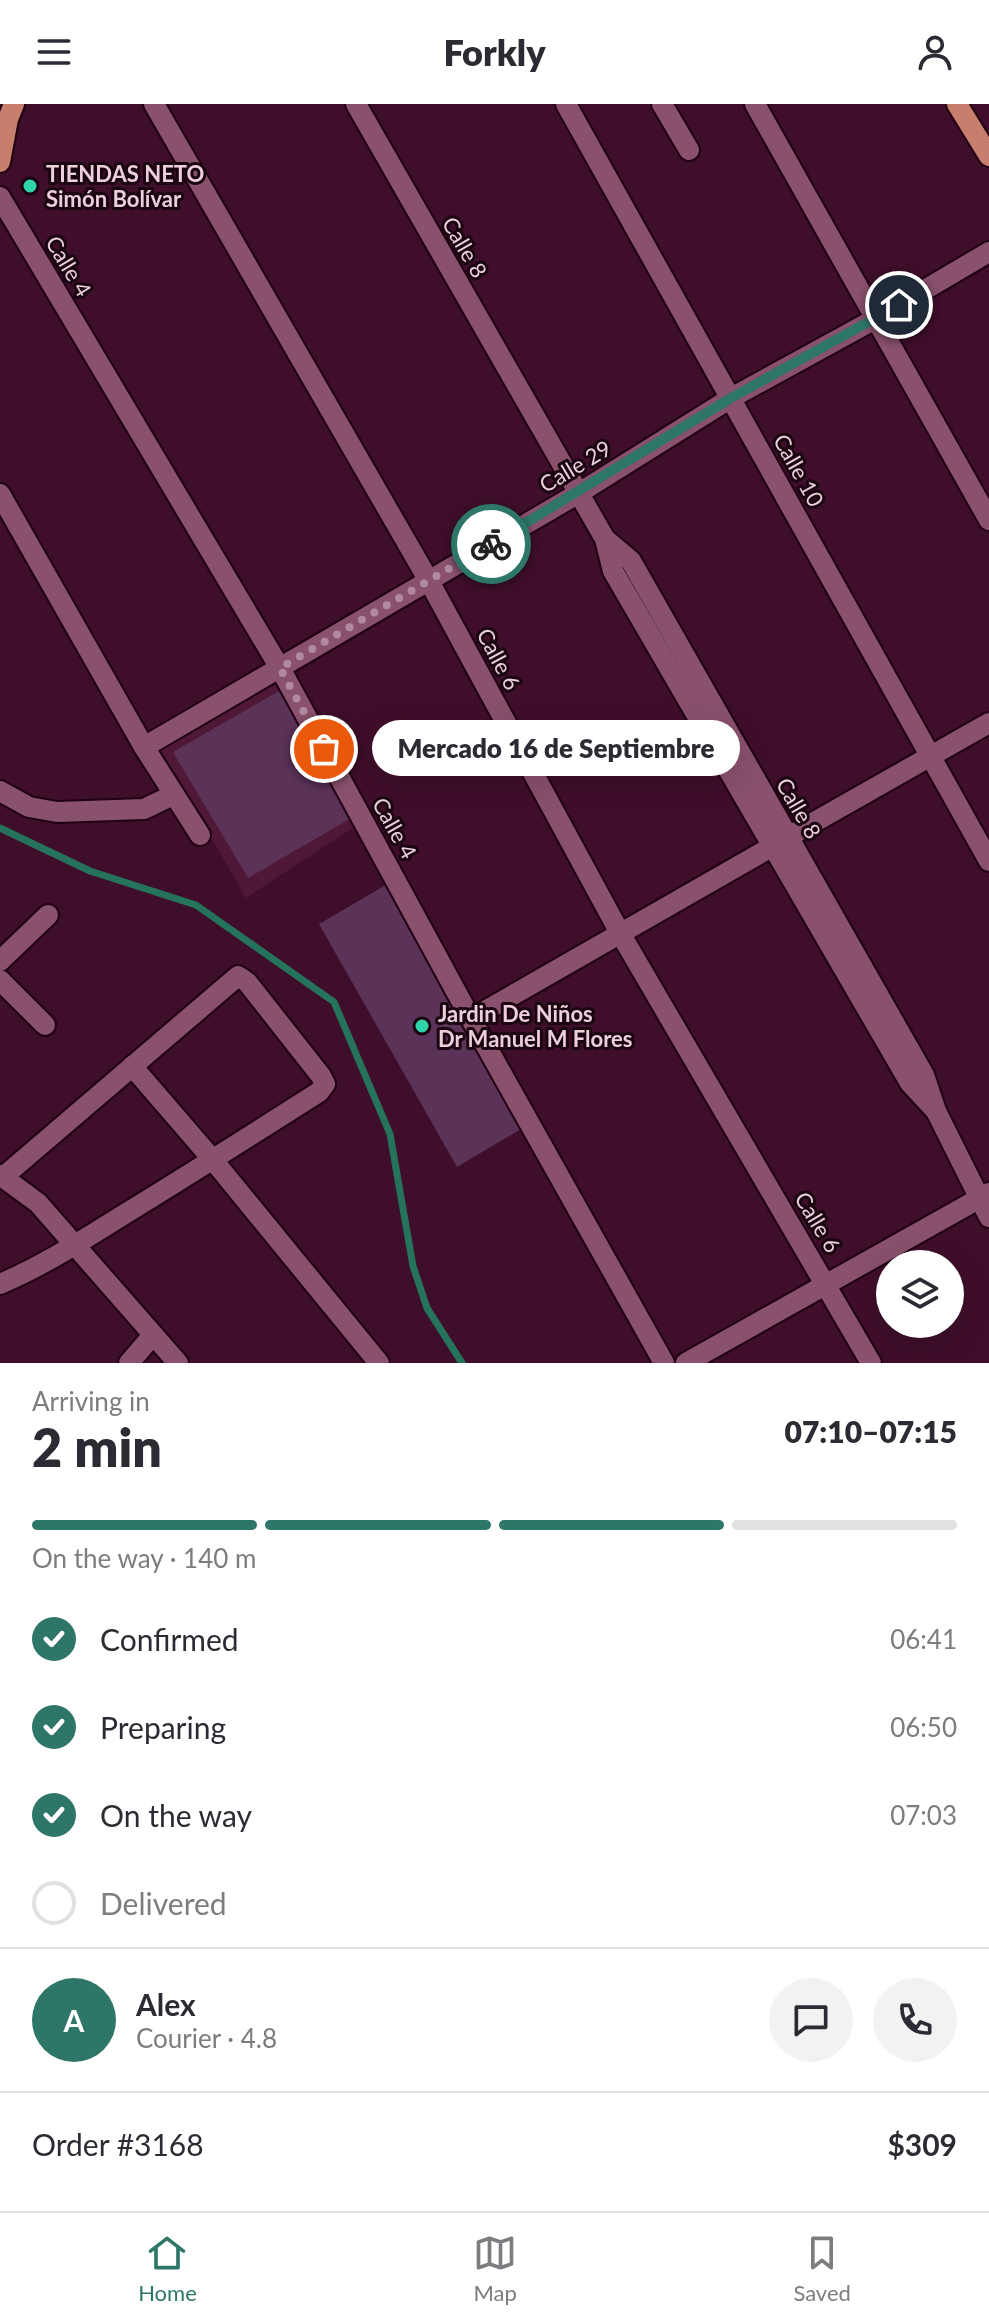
<!DOCTYPE html>
<html lang="en">
<head>
<meta charset="utf-8">
<style>
	:root { --surface:#fff; --page:#f2f2f3; --text:#2b2b33; --muted:#7c7c81; --line:#e1e1e2; --accent:#2e7768 }
	body { margin:0; font-family:Lato,sans-serif; background:var(--page); color:var(--text); height:100vh; display:flex; flex-direction:column; font-size:30px; white-space:nowrap }
	* { box-sizing:border-box; margin:0 }
	p { font-size:26px; color:var(--muted) }
	.icon { flex:none; width:44px; height:44px; fill:none; stroke:currentColor; stroke-width:2; stroke-linecap:round; stroke-linejoin:round }
	.map { position:relative; height:1259px; overflow:hidden }
	.drawer { display:flex; flex-direction:column; background:var(--surface); flex:1 }
	.drawer>* { flex:none }
	.tools { position:absolute; left:876px; top:1146px; display:grid; gap:16px }
	.tools a { display:grid; place-items:center; width:88px; height:88px; border-radius:50%; background:var(--surface); box-shadow:0 8px 32px #0002; font-size:40px }
	.pin { position:absolute; display:grid; place-items:center; width:68px; height:68px; color:#fff; margin:-34px; border:4px solid #fff; border-radius:50%; box-shadow:0 2px 8px #0007 }
	.courier { position:absolute; display:grid; place-items:center; width:80px; height:80px; margin:-40px; border:6px solid #2e7768; border-radius:50%; background:#fff; color:#222; box-shadow:0 2px 10px #0007 }
	.bubble { position:absolute; height:56px; border-radius:28px; background:var(--surface); box-shadow:0 8px 32px #0002; font-size:26px; font-weight:800; line-height:56px; text-align:center }
	.overview em { font-style:normal; font-weight:800 }
	.overview div { display:flex; flex-direction:column-reverse }
	.overview { display:flex; align-items:center; justify-content:space-between; height:136px; padding:0 32px }
	h1 { font-size:52px; font-weight:800; line-height:60px }
	.bar { display:grid; grid-template-columns:repeat(4,1fr); gap:12px 8px; align-content:center; height:96px; padding:0 32px }
	.bar i { height:10px; border-radius:6px; background:var(--line) }
	.bar .on { background:var(--accent) }
	.bar p { grid-column:span 4 }
	.line { display:flex; align-items:center; gap:20px; padding:0 32px; border-top:2px solid var(--line) }
	.line div { flex:1 }
	.round { display:grid; place-items:center; flex:none; width:84px; height:84px; border-radius:42px; background:var(--page) }
	ol { padding:0 32px; list-style:none }
	li { display:flex; align-items:center; gap:24px; height:88px }
	li p { margin-inline-start:auto }
	li .icon { padding:8px; border-radius:50%; background:var(--accent); color:#fff; stroke-width:4 }
	li:last-child { color:var(--muted) }
	li i { width:44px; height:44px; border:4px solid var(--line); border-radius:50% }
	header { display:flex; justify-content:space-between; align-items:center; height:104px; padding:0 32px; background:var(--surface); font-size:36px; font-weight:800 }
	.tabs { display:flex; justify-content:space-around; align-items:center; height:112px; border-top:2px solid var(--line); background:var(--surface); font-size:22px; color:var(--muted) }
	.tabs a { display:grid; justify-items:center; gap:4px }
	.tabs .on { color:var(--accent) }
	.map>svg:first-child { display:block }
	.built { fill:#4f1836 }
	.lines { fill:none; stroke-linecap:round; stroke-linejoin:round }
	.stream { stroke:#25735c; stroke-width:7 }
	.building { fill:#5b3258 }
	.minor-casing { stroke:#200011; stroke-width:24 }
	.major-casing { stroke:#200011; stroke-width:24 }
	.minor { stroke:#89516c; stroke-width:20 }
	.major { stroke:#c77e6c; stroke-width:20 }
	.done { stroke:#b18a9e; stroke-width:8; stroke-dasharray:0 14.4 }
	.route { stroke:#2e7768; stroke-width:10 }
	.poi-dot { fill:#31d4a9; stroke:#1a0610; stroke-width:3 }
	.labels { text-anchor:middle; dominant-baseline:central; stroke-width:6; stroke-linejoin:round; paint-order:stroke }
	.poi-label { font-size:22px; font-weight:bold; fill:#eecddc; stroke:#1a0610; text-anchor:start }
	.street-label { font-size:22px; fill:#eecddc; stroke:#1a0610 }
</style>
</head>
<body>
<header><svg class="icon" aria-label="menu" viewBox="0 0 24 24"><path d="M4 6h16M4 12h16M4 18h16"/></svg>Forkly<svg class="icon" aria-label="person" viewBox="0 0 24 24"><circle cx="12" cy="8" r="4"/><path d="M4 21q1-7 8-7t8 7"/></svg></header>
<div class="map">
<svg width="989" height="1259" viewBox="0 0 989 1259">
	<rect width="100%" height="100%" fill="#3f0e2a"/>
	<polygon class="built" points="279,572 357,721 246,794 159,644"/>
	<g class="lines">
		<polyline class="stream" points="0,724 90,767 196,801 334,898 390,1030 413,1162 427,1204 462,1259"/>
	</g>
	<g class="building">
		<polygon points="279,587 353,713 248,774 173,648"/>
		<polygon points="391,778 521,1025 457,1063 319,820"/>
	</g>
	<g class="lines">
		<g class="minor-casing">
			<g id="minor">
				<polyline points="154,0 429,477 620,829 871,1259"/>
				<polyline points="356,0 605,435 613,467 910,979 936,1007"/>
				<polyline points="566,0 989,757"/>
				<polyline points="662,0 689,46"/>
				<polyline points="755,0 989,416"/>
				<polyline points="0,93 280,564 471,915 664,1259"/>
				<polyline points="0,390 144,643 200,731"/>
				<polyline points="605,435 631,457 924,971 936,1007 989,1113"/>
				<polyline points="144,643 579,389 731,294 877,214 989,148"/>
				<polyline points="0,687 29,703 57,708 144,705 173,691"/>
				<polyline points="788,733 989,619"/>
				<polyline points="0,857 48,811"/>
				<polyline points="0,876 45,921"/>
				<polyline points="471,915 773,742"/>
				<polyline points="132,962 213,1056 379,1259"/>
				<polyline points="0,1071 38,1099 178,1259"/>
				<path d="M0,1180C45,1161 86,1134 128,1108C192,1069 256,1028 319,988L325,980L321,972L247,878L238,872L3,1073"/>
				<polyline points="129,1259 153,1231"/>
				<polyline points="686,1259 989,1089"/>
			</g>
		</g>
		<g class="major-casing">
			<g id="major">
				<polyline points="957,0 989,52"/>
				<polyline points="0,58 8,15 14,0"/>
			</g>
		</g>
		<use href="#minor" class="minor"/>
		<use href="#major" class="major"/>
	</g>
	<g class="lines">
		<polyline class="done" points="324,645 280,564 491,440"/>
		<polyline class="route" points="491,440 731,294 899,201"/>
	</g>
	<g class="poi-dot">
		<circle cx="30" cy="82" r="8"/>
		<circle cx="422" cy="922" r="8"/>
	</g>
	<g class="labels">
		<g class="poi-label">
			<text x="46" y="69">TIENDAS NETO<tspan x="46" dy="25">Simón Bolívar</tspan></text>
			<text x="438" y="909">Jardin De Niños<tspan x="438" dy="25">Dr Manuel M Flores</tspan></text>
		</g>
		<g class="street-label">
			<text transform="translate(465 143) rotate(60)">Calle 8</text>
			<text transform="translate(69 162) rotate(59)">Calle 4</text>
			<text transform="translate(575 362) rotate(-31)">Calle 29</text>
			<text transform="translate(799 366) rotate(61)">Calle 10</text>
			<text transform="translate(499 555) rotate(62)">Calle 6</text>
			<text transform="translate(799 704) rotate(60)">Calle 8</text>
			<text transform="translate(395 724) rotate(61)">Calle 4</text>
			<text transform="translate(818 1118) rotate(59)">Calle 6</text>
		</g>
	</g>
</svg>
<div class="tools">
<a><svg class="icon" aria-label="layers" viewBox="0 0 24 24"><path d="M12 4l9 5-9 5-9-5zM3 14l9 5 9-5"/></svg></a>
</div>
<div class="pin" style="left:324px;top:645px;background:#ea580c"><svg class="icon" aria-label="bag" viewBox="0 0 24 24"><path d="M5 8h14l-1 12H6zM9 8a3 3 0 0 1 6 0"/></svg></div>
<div class="pin" style="left:899px;top:201px;background:#1f2937"><svg class="icon" aria-label="home" viewBox="0 0 24 24"><path d="M3 11l9-7 9 7M6 9v11h12V9"/></svg></div>
<div class="courier" style="left:491px;top:440px"><svg class="icon" aria-label="bike" viewBox="0 0 24 24"><circle cx="6" cy="16" r="4"/><circle cx="18" cy="16" r="4"/><path d="M6 16l4-8h5l3 8M10 8l3 8H6M13 5h3"/></svg></div>
<div class="bubble" style="left:372px;top:616px;width:368px">Mercado 16 de Septiembre</div>
</div>
<section class="drawer">
<div class="overview"><div><h1>2 min</h1><p>Arriving in</p></div><em>07:10–07:15</em></div>
<div class="bar"><i class="on"></i><i class="on"></i><i class="on"></i><i></i><p>On the way · 140 m</p></div>
<ol>
<li><svg class="icon" aria-label="check" viewBox="0 0 24 24"><path d="M5 12l5 5 9-10"/></svg>Confirmed<p>06:41</p></li>
<li><svg class="icon" aria-label="check" viewBox="0 0 24 24"><path d="M5 12l5 5 9-10"/></svg>Preparing<p>06:50</p></li>
<li><svg class="icon" aria-label="check" viewBox="0 0 24 24"><path d="M5 12l5 5 9-10"/></svg>On the way<p>07:03</p></li>
<li><i></i>Delivered</li>
</ol>
<div class="line" style="height:144px"><b class="round" style="background:var(--accent);color:#fff">A</b><div><b>Alex</b><p>Courier · 4.8</p></div><a class="round"><svg class="icon" aria-label="chat" viewBox="0 0 24 24"><path d="M4 5h16v11H9l-5 4z"/></svg></a><a class="round"><svg class="icon" aria-label="phone" viewBox="0 0 24 24"><path d="M5 4h4l2 5-3 2q2 4 5 5l2-3 5 2v4C11 20 4 13 5 4z"/></svg></a></div>
<div class="line" style="height:104px"><div>Order #3168</div><b>$309</b></div>
</section>
<nav class="tabs">
<a class="on"><svg class="icon" aria-label="home" viewBox="0 0 24 24"><path d="M3 11l9-7 9 7M6 9v11h12V9"/></svg>Home</a>
<a><svg class="icon" aria-label="map" viewBox="0 0 24 24"><path d="M3 6l6-2 6 2 6-2v14l-6 2-6-2-6 2zM9 4v14M15 6v14"/></svg>Map</a>
<a><svg class="icon" aria-label="saved" viewBox="0 0 24 24"><path d="M7 4h10v16l-5-4-5 4z"/></svg>Saved</a>
</nav>
</body>
</html>
